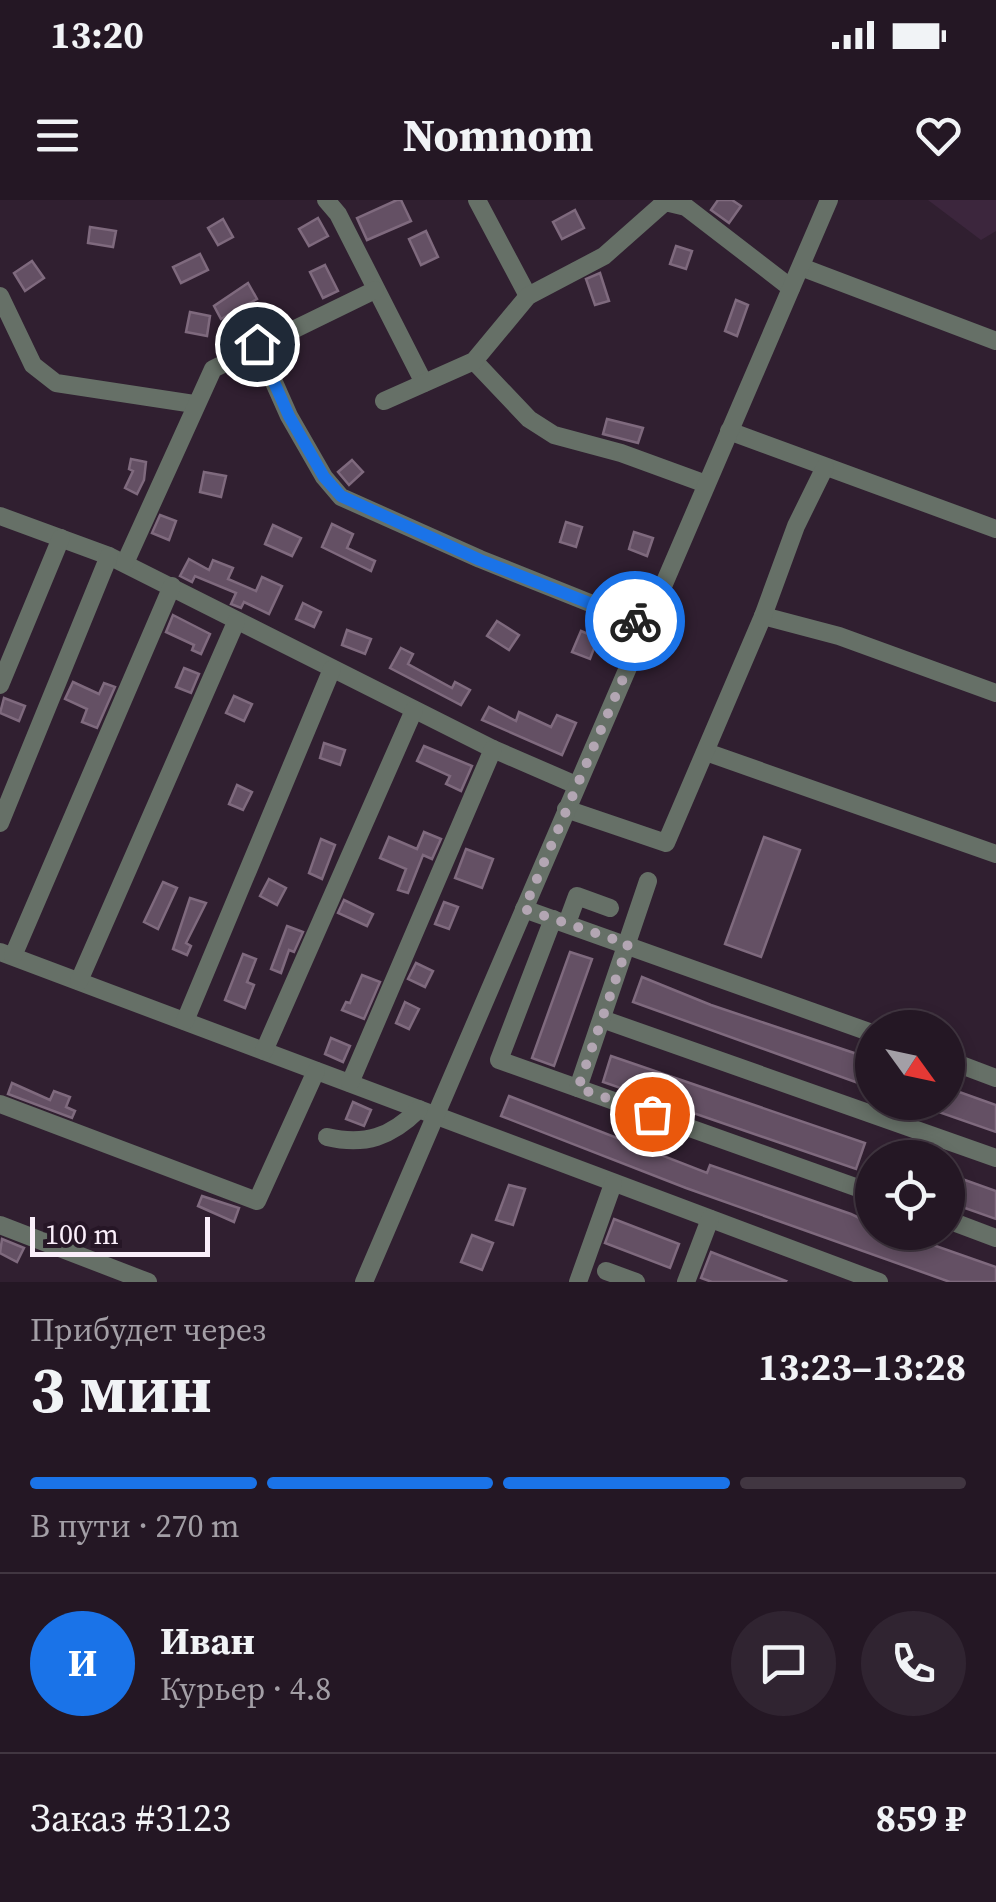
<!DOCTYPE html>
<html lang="ru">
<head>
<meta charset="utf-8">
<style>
	:root { --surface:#241724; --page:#302431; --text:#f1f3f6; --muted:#a39fa6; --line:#413641; --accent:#1a73e8 }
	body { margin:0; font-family:"Source Serif 4",serif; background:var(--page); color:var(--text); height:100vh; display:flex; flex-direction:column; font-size:38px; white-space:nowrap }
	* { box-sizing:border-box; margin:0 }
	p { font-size:32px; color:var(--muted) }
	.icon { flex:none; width:55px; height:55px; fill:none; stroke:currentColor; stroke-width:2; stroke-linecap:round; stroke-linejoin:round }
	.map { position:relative; height:1082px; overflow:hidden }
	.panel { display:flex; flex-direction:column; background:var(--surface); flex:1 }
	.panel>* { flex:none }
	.needle { width:65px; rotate:123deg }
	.fabs { position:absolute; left:855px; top:810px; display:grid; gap:20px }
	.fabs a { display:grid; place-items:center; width:110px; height:110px; border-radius:50%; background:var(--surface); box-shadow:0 5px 15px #0003,0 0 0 2px var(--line); font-size:50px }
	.scale { position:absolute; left:30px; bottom:25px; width:180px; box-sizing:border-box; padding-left:10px; border:5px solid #faeefa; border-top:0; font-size:28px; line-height:35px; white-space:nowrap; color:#faeefa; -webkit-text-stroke:8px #261626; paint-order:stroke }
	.pin { position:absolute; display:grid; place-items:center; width:85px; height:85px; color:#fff; margin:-42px; border:5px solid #fff; border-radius:50%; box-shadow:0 2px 10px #0007 }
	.courier { position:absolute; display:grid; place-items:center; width:100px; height:100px; margin:-50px; border:8px solid #1a73e8; border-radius:50%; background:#fff; color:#222; box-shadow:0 2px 12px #0007 }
	.overview em { font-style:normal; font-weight:700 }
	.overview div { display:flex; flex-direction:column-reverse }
	.overview { display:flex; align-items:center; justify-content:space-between; height:170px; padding:0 30px }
	h1 { font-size:65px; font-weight:700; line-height:75px }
	.bar { display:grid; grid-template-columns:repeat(4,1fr); gap:15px 10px; align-content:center; height:120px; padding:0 30px }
	.bar i { height:12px; border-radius:8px; background:var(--line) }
	.bar .selected { background:var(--accent) }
	.bar p { grid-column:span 4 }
	.line { display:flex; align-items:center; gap:25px; padding:0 30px; border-top:2px solid var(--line) }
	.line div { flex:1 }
	.round { display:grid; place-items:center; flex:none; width:105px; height:105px; border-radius:52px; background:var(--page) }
	.status { display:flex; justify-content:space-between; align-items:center; height:70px; padding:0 50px; background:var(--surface); direction:ltr }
	.status svg { height:28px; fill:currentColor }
	header { display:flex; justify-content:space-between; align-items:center; height:130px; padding:0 30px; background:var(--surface); font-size:45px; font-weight:700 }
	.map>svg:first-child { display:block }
	.built { fill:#3c263d }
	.building { fill:#645064; stroke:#7f6a7e; stroke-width:2.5 }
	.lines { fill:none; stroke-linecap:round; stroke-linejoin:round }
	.minor { stroke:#667067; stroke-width:18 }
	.done { stroke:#b3a6b3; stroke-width:10; stroke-dasharray:0 18 }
	.route { stroke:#1a73e8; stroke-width:12 }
</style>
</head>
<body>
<div class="status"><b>13:20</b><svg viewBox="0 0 49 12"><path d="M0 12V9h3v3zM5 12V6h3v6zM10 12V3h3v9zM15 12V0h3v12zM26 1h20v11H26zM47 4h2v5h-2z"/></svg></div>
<header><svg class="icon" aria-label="menu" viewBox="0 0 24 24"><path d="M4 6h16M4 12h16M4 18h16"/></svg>Nomnom<svg class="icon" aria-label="heart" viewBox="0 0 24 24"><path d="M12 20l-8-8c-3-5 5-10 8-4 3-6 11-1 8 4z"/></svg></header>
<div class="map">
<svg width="996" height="1082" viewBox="0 0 996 1082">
	<rect width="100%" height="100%" fill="#301f30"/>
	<polygon class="built" points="928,0 996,0 996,31 981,40"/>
	<g class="building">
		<polygon points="397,0 401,0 411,21 367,40 357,18"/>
		<polygon points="718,0 732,0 741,6 729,23 711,10"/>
		<polygon points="575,10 584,28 562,39 553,22"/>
		<polygon points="318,18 328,36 309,46 299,29"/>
		<polygon points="223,19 233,37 218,45 208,28"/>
		<polygon points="90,27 116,31 113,47 88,43"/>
		<polygon points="426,31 438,57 421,65 409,39"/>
		<polygon points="676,46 692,51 686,69 670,64"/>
		<polygon points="200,54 208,70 181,83 173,67"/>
		<polygon points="32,61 44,78 25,91 14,73"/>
		<polygon points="325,65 338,91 323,98 310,72"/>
		<polygon points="600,73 609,101 595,105 586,79"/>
		<polygon points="248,83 257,99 221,119 214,106"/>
		<polygon points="736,100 748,105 737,136 725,131"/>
		<polygon points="190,112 210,116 207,136 186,132"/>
		<polygon points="607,219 643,228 638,243 603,234"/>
		<polygon points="131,259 146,262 144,280 137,294 125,288 133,271 129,269"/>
		<polygon points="352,260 363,272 349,285 338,272"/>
		<polygon points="204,272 226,276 221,297 200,292"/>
		<polygon points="160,315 176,321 169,340 152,333"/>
		<polygon points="566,322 582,327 576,347 560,342"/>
		<polygon points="332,324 353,334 347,348 375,361 371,371 322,347"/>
		<polygon points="273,325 301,338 292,356 265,344"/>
		<polygon points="634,332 653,338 647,356 629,349"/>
		<polygon points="189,359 209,370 213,360 233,368 228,379 256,391 262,377 282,386 269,414 244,402 241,408 231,404 236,393 195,376 192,382 180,376"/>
		<polygon points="303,403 321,412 314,427 296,419"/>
		<polygon points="173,415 210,434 201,454 192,450 194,445 166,432"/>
		<polygon points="497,421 519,435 509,450 487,436"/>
		<polygon points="347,430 371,439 365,454 342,445"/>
		<polygon points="581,431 598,438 590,459 572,452"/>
		<polygon points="401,448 413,454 408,464 452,488 455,482 470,490 461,505 390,468"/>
		<polygon points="184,468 199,474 191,493 176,487"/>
		<polygon points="73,482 99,494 104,483 115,487 97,528 82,522 87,509 65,499"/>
		<polygon points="234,496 252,504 244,521 226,513"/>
		<polygon points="4,498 25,506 19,521 0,513"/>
		<polygon points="489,507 516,521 519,512 551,527 557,515 576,523 562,555 482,520"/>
		<polygon points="324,543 345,550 340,565 320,558"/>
		<polygon points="424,546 472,566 461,591 446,584 450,576 417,561"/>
		<polygon points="237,585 252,592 243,610 229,604"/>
		<polygon points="424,632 441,639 432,659 423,655 408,693 398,690 406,669 380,658 389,637 417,649"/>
		<polygon points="764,637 800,650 761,757 725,744"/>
		<polygon points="321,639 335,645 322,679 309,673"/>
		<polygon points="466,649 493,659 482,688 455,678"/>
		<polygon points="269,679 286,688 277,705 260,696"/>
		<polygon points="163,682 177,688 158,729 144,722"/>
		<polygon points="190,698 206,703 186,743 191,746 187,755 173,749"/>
		<polygon points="344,700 373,714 367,726 338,713"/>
		<polygon points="444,702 458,707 449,729 435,724"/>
		<polygon points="287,726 303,732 294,752 289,750 281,773 271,769"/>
		<polygon points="570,752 592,759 554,866 532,858"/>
		<polygon points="243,754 256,759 247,782 254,785 245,808 225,800"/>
		<polygon points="416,763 433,771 425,787 408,779"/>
		<polygon points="362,775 380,782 364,819 342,810 346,802 350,803"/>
		<polygon points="642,777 711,805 872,859 872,888 633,802"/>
		<polygon points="405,802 419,809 409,829 396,823"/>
		<polygon points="331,838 350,846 343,862 325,854"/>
		<polygon points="611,856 865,943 856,969 603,882"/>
		<polygon points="12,883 50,900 54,891 70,897 66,907 75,911 72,918 8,894"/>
		<polygon points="948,888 996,905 996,932 916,904 948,902"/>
		<polygon points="509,896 707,973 710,965 851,1014 872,1024 872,1032 896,1032 996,1067 996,1082 950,1082 686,988 501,916"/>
		<polygon points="353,902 371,910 364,926 346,919"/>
		<polygon points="948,974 996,991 996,1019 948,1002"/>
		<polygon points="509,985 525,989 513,1025 496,1020"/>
		<polygon points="202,996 239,1008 234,1022 198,1006"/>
		<polygon points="614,1019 679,1044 670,1068 605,1043"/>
		<polygon points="472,1035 493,1043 482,1070 461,1062"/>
		<polygon points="2,1039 24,1048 17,1062 0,1053"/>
		<polygon points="711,1052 786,1081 785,1082 712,1082 701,1078"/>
	</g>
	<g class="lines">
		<g class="minor">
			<polyline points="326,0 338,14 424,183"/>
			<polyline points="477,0 528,96"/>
			<polyline points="801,67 996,141"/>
			<polyline points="0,96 33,165 56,183 194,204"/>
			<polyline points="257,144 289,216 324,277 341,297 480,359 645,425"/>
			<polyline points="474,161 529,219 554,235 621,253 706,284"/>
			<polyline points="384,201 474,161 528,96 604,56 665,2 686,7 791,88"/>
			<polyline points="729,231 996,329"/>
			<polyline points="0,316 109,356 493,549 576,585"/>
			<polyline points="125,363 213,169 375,90"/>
			<polyline points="763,416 839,436 996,493"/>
			<polyline points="0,485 61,338"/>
			<polyline points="706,552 996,654"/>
			<polyline points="566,609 666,643 763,416 796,326 825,267"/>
			<polyline points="0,623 109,356"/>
			<polyline points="524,709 872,833"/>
			<polyline points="553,719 499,860 872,993"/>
			<polyline points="567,723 577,696 610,708"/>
			<polyline points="0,752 879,1082"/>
			<polyline points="13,756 172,386"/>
			<polyline points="79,781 236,422"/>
			<polyline points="602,819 996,958"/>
			<polyline points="185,821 332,469"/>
			<polyline points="264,851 414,510"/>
			<polyline points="948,860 996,878"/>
			<polyline points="350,883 493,549"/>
			<polyline points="578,888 648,681"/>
			<polyline points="0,904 257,1001 316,871"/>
			<path d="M327,937C365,946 391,937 419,909"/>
			<polyline points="948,1020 996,1038"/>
			<polyline points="0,1025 148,1082"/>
			<polyline points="606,1071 636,1082"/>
			<polyline points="364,1082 829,0"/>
			<polyline points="578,1082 613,984"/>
			<polyline points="686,1082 710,1019"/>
		</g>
	</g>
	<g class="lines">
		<polyline class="done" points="635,421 646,425 524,709 628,744 578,888 652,914"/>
		<polyline class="route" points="257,144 289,216 324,277 341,296 480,360 635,421"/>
	</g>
</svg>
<div class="fabs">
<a><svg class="needle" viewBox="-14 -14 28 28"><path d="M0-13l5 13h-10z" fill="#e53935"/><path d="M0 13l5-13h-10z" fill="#a39fa6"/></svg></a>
<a><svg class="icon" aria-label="locate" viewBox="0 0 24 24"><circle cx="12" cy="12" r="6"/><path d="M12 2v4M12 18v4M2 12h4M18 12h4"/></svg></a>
</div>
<div class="scale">100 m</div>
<div class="pin" style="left:652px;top:914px;background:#ea580c"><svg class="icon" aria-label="bag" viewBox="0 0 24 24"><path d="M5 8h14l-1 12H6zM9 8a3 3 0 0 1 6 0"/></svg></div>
<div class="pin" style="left:257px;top:144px;background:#1f2937"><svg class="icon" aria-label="home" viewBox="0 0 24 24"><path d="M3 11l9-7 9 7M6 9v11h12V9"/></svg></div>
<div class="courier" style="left:635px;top:421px"><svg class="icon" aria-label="bike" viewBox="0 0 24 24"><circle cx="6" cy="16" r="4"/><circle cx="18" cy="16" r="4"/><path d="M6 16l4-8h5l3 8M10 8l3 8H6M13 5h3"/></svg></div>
</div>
<section class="panel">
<div class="overview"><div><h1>3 мин</h1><p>Прибудет через</p></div><em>13:23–13:28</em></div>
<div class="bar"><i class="selected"></i><i class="selected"></i><i class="selected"></i><i></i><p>В пути · 270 m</p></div>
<div class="line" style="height:180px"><b class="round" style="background:var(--accent);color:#fff">И</b><div><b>Иван</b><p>Курьер · 4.8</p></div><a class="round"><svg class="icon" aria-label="chat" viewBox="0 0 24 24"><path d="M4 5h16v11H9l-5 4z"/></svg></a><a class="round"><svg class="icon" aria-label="phone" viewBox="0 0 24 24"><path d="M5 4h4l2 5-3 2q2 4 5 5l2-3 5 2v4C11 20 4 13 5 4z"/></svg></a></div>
<div class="line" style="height:130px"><div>Заказ #3123</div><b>859 ₽</b></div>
</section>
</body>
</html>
